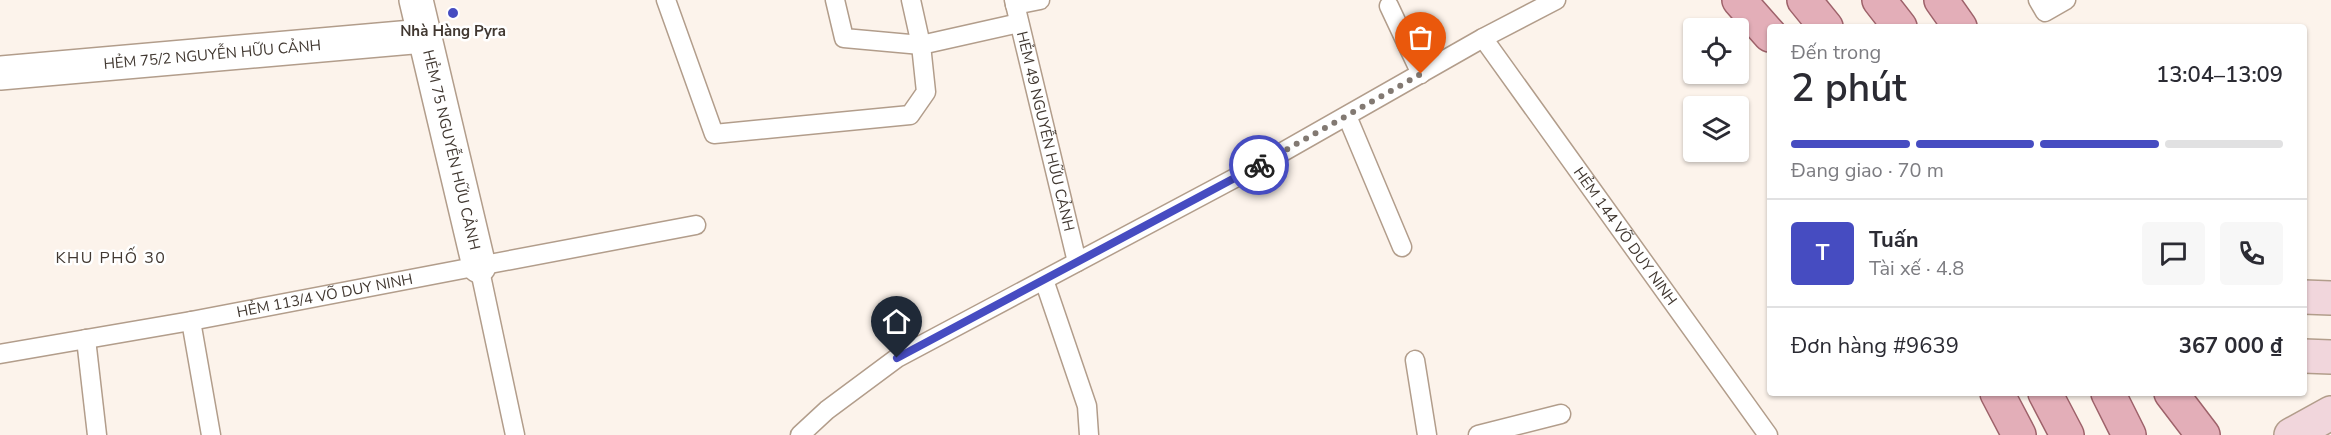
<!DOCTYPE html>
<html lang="vi">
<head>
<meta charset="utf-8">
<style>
	:root { --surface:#fff; --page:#f7f7f7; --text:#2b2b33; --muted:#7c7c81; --line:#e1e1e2; --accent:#464cc1 }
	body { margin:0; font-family:"Nunito Sans",sans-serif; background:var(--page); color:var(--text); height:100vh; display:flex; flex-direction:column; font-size:22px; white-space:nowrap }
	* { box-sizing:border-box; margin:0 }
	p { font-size:20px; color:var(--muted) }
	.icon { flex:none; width:33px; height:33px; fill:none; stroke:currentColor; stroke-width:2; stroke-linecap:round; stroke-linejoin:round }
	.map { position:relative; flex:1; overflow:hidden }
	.panel { position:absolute; left:1767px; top:24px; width:540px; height:372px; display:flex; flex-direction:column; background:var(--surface); border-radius:6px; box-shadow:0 2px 4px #0004 }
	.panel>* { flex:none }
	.fabs { position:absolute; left:1683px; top:18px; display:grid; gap:12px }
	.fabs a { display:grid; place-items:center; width:66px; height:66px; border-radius:6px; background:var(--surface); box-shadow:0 2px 4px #0004; font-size:30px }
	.pin { position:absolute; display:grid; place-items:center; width:51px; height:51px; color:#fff; margin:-62px -26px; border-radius:50% 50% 50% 0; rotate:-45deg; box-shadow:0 0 6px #0007 }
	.pin .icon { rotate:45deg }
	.courier { position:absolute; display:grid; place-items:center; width:60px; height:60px; margin:-30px; border:4px solid #464cc1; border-radius:50%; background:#fff; color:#222; box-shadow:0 2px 8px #0007 }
	.summary em { font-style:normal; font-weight:600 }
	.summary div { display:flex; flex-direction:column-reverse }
	.summary { display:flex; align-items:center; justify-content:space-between; height:102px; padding:0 24px }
	h1 { font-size:39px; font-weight:600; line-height:45px }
	.bar { display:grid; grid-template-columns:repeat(4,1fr); gap:9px 6px; align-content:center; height:72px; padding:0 24px }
	.bar i { height:8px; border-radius:4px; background:var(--line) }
	.bar .selected { background:var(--accent) }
	.bar p { grid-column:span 4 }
	.line { display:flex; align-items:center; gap:15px; padding:0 24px; border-top:2px solid var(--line) }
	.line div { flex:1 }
	.round { display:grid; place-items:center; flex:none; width:63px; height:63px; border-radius:6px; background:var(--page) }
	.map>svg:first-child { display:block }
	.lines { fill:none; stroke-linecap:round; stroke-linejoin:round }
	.service-casing { stroke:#b29d8b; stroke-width:21 }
	.minor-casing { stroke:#b29d8b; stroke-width:36 }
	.secondary-casing { stroke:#b29d8b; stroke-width:36 }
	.primary-casing { stroke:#9e626a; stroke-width:36 }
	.service { stroke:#fff; stroke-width:18 }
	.minor { stroke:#fff; stroke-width:33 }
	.secondary { stroke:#f1d6dc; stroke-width:33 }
	.primary { stroke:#e3aeb8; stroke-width:33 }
	.done { stroke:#827972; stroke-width:6; stroke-dasharray:0 10.8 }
	.route { stroke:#464cc1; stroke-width:8 }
	.poi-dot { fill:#464cc1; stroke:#fff; stroke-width:2 }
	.labels { text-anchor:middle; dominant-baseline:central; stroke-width:5; stroke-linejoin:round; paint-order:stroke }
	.poi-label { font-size:15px; font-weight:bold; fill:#413831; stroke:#fff }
	.street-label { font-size:15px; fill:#413831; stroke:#fff }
	.neighbourhood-label { font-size:16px; letter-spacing:1.5px; fill:#413831; stroke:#fff }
</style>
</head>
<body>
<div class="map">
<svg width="2331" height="435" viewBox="0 0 2331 435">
	<rect width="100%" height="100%" fill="#fcf3eb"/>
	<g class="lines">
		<g class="service-casing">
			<g id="service">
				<polyline points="666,0 714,134 910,115 926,92 921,45 911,0"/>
				<polyline points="835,0 844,38 921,45 1019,23"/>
				<path id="s1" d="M1014,0L1077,262"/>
				<polyline points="2038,0 2045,12 2066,0"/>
				<polyline points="1015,5 1040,0"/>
				<polyline points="1389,6 1421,74"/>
				<path id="s2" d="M1483,38L1768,435"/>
				<polyline points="1347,116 1402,247"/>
				<polyline points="479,266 696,225"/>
				<polyline points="1044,280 1087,406 1089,435"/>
				<polyline points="191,321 211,435"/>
				<polyline points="86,339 97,435"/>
				<path id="s3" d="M0,354L191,321L479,266L515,435"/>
				<polyline points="1415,360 1427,435"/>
				<polyline points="800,435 827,410 897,358 1265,162 1483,38 1556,0"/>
				<polyline points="1478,435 1561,414"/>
			</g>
		</g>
		<g class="minor-casing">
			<g id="minor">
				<path id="s4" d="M416,0L479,266"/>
				<path id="s5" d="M0,73L424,36"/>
			</g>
		</g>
		<g class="secondary-casing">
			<g id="secondary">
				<polyline points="2304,297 2331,298"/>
				<polyline points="2304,356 2331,357"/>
				<polyline points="2291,435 2331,413"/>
			</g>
		</g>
		<g class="primary-casing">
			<g id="primary">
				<polyline points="1739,0 1770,35"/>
				<polyline points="1804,0 1826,27"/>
				<polyline points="1879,0 1900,27"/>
				<polyline points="1941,0 1960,27"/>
				<polyline points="1997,393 2019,435"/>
				<polyline points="2045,393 2067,435"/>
				<polyline points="2108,393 2129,435"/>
				<polyline points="2171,393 2203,435"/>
			</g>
		</g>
		<use href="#service" class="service"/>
		<use href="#minor" class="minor"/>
		<use href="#secondary" class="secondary"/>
		<use href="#primary" class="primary"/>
	</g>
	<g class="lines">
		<polyline class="done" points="1259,165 1421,74"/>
		<polyline class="route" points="897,358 1259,165"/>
	</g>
	<circle class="poi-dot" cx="453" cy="13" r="6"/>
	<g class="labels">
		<g class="poi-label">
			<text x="453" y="31">Nhà Hàng Pyra</text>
		</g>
		<g class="street-label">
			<text stroke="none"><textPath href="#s5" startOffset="213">HẺM 75/2 NGUYỄN HỮU CẢNH</textPath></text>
			<text stroke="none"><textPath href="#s1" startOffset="135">HẺM 49 NGUYỄN HỮU CẢNH</textPath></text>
			<text stroke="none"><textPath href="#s4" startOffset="154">HẺM 75 NGUYỄN HỮU CẢNH</textPath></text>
			<text stroke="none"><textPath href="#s2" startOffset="244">HẺM 144 VÕ DUY NINH</textPath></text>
			<text stroke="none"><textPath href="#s3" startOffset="330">HẺM 113/4 VÕ DUY NINH</textPath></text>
		</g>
		<g class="neighbourhood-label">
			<text x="111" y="258">KHU PHỐ 30</text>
		</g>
	</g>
</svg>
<div class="fabs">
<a><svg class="icon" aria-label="locate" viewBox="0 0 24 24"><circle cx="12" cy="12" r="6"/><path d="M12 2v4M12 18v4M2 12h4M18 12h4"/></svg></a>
<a><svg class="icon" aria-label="layers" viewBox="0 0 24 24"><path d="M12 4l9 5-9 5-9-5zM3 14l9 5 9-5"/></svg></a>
</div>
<div class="pin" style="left:1421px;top:74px;background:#ea580c"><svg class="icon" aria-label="bag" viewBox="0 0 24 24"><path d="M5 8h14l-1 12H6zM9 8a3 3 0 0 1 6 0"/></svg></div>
<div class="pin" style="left:897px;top:358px;background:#1f2937"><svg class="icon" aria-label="home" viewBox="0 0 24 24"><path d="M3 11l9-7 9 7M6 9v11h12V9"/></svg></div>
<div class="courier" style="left:1259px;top:165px"><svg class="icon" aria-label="bike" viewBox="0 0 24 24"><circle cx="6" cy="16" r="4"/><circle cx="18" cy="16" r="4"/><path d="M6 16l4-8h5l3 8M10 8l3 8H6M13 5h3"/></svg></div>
<section class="panel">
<div class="summary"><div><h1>2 phút</h1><p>Đến trong</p></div><em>13:04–13:09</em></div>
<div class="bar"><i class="selected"></i><i class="selected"></i><i class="selected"></i><i></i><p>Đang giao · 70 m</p></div>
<div class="line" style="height:108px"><b class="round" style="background:var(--accent);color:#fff">T</b><div><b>Tuấn</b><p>Tài xế · 4.8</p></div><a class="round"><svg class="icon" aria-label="chat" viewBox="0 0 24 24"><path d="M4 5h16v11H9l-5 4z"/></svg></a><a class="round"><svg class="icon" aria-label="phone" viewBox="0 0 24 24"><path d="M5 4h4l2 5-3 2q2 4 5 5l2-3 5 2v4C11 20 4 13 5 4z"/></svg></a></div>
<div class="line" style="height:78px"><div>Đơn hàng #9639</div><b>367 000 ₫</b></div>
</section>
</div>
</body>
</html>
